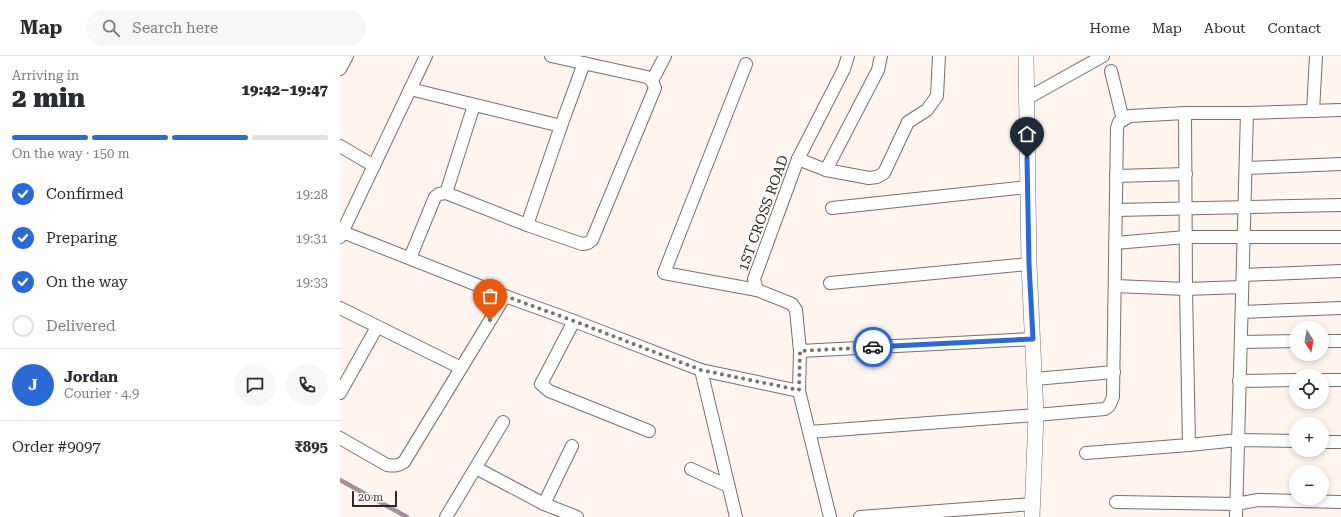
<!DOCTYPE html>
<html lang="en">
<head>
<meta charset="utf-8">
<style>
	:root { --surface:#fff; --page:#f7f7f7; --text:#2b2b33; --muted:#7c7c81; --line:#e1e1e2; --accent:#2b69d6 }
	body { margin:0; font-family:"Roboto Serif",serif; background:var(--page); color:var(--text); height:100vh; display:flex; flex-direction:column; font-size:15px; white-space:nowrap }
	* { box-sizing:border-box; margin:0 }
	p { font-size:13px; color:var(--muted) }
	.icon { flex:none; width:22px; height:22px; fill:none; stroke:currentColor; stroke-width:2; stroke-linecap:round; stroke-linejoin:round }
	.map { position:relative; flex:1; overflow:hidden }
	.sheet { display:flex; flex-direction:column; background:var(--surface); width:340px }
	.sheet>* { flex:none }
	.needle { width:26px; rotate:169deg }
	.tools { position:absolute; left:949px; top:265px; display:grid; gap:8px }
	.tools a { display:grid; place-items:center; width:40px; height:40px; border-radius:50%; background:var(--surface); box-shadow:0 2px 6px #0003; font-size:20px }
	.scale { position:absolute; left:12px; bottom:10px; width:45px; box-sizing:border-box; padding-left:4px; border:2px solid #2d2a28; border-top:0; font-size:11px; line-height:14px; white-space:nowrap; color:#2d2a28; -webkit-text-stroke:3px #fff; paint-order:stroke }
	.pin { position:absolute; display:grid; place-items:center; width:34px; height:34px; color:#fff; margin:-41px -17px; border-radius:50% 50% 50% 0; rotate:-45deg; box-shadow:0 0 4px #0007 }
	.pin .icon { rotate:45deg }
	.courier { position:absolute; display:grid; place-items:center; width:40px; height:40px; margin:-20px; border:3px solid #2b69d6; border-radius:50%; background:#fff; color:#222; box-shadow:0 1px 5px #0007 }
	.head em { font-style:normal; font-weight:800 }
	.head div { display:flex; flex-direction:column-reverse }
	.head { display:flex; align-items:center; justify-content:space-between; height:68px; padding:0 12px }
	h1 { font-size:26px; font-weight:800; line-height:30px }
	.bar { display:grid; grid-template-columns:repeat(4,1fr); gap:6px 4px; align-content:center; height:48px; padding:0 12px }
	.bar i { height:5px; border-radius:3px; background:var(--line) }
	.bar .current { background:var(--accent) }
	.bar p { grid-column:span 4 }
	.line { display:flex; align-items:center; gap:10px; padding:0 12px; border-top:1px solid var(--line) }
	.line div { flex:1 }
	.round { display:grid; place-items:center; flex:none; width:42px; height:42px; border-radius:21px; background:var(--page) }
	ol { padding:0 12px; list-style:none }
	li { display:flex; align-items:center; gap:12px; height:44px }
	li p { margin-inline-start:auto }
	li .icon { padding:4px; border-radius:50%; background:var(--accent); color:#fff; stroke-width:4 }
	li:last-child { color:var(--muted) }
	li i { width:22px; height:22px; border:2px solid var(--line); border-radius:50% }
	header { display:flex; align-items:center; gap:24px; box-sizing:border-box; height:56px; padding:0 20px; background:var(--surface); border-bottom:1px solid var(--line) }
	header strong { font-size:19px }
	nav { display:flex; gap:22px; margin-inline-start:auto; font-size:14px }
	.search { width:280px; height:36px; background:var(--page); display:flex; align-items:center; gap:10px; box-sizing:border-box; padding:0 14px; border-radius:22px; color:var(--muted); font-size:15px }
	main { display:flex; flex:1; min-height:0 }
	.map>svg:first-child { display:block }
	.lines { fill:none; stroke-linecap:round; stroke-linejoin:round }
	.stream { stroke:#a68d99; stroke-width:4.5 }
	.minor-casing { stroke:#776f6c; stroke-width:14 }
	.tertiary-casing { stroke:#776f6c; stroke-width:16 }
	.minor { stroke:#fff; stroke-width:12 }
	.tertiary { stroke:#fff; stroke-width:15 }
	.done { stroke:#76716e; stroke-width:4; stroke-dasharray:0 7.2 }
	.route { stroke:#2b69d6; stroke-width:5 }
	.labels { text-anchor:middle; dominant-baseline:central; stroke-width:4; stroke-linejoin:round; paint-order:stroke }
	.street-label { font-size:14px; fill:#2d2a28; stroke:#fff }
</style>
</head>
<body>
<header>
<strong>Map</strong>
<div class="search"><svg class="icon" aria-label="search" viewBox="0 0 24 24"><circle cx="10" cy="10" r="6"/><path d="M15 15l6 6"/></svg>Search here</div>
<nav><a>Home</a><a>Map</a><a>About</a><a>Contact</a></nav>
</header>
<main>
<section class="sheet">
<div class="head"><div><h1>2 min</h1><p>Arriving in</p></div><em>19:42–19:47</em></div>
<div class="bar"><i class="current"></i><i class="current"></i><i class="current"></i><i></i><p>On the way · 150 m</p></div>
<ol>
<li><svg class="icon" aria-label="check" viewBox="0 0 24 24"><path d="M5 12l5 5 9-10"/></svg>Confirmed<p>19:28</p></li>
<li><svg class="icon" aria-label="check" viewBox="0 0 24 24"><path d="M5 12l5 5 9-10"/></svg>Preparing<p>19:31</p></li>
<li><svg class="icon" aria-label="check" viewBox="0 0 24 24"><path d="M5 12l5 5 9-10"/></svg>On the way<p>19:33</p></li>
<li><i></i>Delivered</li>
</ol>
<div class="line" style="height:72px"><b class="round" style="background:var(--accent);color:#fff">J</b><div><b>Jordan</b><p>Courier · 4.9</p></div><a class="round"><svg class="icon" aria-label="chat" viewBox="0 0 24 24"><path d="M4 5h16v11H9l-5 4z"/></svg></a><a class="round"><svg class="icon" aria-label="phone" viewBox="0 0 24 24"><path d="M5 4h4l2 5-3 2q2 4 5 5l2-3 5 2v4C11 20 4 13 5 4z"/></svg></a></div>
<div class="line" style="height:52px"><div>Order #9097</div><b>₹895</b></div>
</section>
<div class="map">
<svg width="1001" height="461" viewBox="0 0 1001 461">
	<rect width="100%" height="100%" fill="#fef4f0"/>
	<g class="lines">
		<polyline class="stream" points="0,424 67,461"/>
		<g class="minor-casing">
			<g id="minor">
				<polyline points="406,8 324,217 417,234"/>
				<polyline points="0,13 7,0"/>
				<polyline points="771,15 783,64"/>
				<polyline points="312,25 325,0"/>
				<polyline points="70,33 221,70"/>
				<polyline points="686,43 763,0"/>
				<polyline points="973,55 976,0"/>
				<polyline points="845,57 846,233 849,389 898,384 956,385"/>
				<polyline points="0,90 34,110"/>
				<polyline points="458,103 486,114 529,122 537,121 544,117 568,66 587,54 597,40 599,0"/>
				<polyline points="906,112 1001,108"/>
				<polyline points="486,114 538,14 541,0"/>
				<polyline points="776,120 846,118"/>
				<polyline points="106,137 134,49"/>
				<polyline points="492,152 688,131"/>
				<polyline points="776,154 1001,149"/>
				<polyline points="187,169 221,70 244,7"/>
				<polyline points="0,175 165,240 234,265 361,314 459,335 490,461"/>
				<polyline points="0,181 86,0"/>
				<polyline points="775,187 846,181 1001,181"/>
				<polyline points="70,202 95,141 99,138 106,137 187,169 242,188 248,187 252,184 315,32 312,25 307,21 211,0"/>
				<polyline points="903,219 1001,215"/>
				<polyline points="490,227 689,208"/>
				<polyline points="775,230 846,233 902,231"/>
				<polyline points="0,252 121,312"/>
				<polyline points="902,256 1001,252"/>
				<polyline points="234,265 201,328 209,335 309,375"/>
				<polyline points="982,285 1001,285"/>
				<polyline points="901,286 956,285"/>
				<polyline points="460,295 693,283"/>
				<polyline points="361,314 396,461"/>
				<polyline points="695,323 774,316"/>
				<polyline points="982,324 1001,324"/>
				<polyline points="899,325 956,324"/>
				<polyline points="459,335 460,295 456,254 452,248 417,234 414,223 458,103 504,13 508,0"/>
				<polyline points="0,337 37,271"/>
				<polyline points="469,376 696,359 765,353 769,350 773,341 777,72 779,66 790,60 845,57 907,57 1001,54"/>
				<path d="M0,382L47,409C54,410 58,410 64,406L165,240"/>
				<polyline points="982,386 1001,386"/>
				<polyline points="746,397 849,389"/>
				<polyline points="136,412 204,448 237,461"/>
				<polyline points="351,413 388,430"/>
				<polyline points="776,446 896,448 918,444 1001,446"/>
				<polyline points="204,448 232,390"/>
				<polyline points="106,461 163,366"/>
				<polyline points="520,461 693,448"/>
				<polyline points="896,461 907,57"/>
			</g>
		</g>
		<g class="tertiary-casing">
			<polyline id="tertiary" points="686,0 689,208 696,359 692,461"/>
		</g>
		<use href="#minor" class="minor"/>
		<use href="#tertiary" class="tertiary"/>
	</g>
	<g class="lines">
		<polyline class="done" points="150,264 165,240 234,265 361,314 459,334 460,295 533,291"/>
		<polyline class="route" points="533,291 693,283 689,208 687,102"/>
	</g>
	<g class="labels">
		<g class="street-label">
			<text transform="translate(423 157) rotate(-70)">1ST CROSS ROAD</text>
		</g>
	</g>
</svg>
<div class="tools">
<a><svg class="needle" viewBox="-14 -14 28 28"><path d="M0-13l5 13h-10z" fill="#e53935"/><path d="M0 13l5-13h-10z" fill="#7c7c81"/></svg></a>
<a><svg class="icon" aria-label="locate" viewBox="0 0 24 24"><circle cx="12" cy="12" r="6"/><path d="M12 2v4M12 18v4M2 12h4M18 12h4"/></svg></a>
<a>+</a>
<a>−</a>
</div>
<div class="scale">20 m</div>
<div class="pin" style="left:150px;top:264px;background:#ea580c"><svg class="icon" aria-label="bag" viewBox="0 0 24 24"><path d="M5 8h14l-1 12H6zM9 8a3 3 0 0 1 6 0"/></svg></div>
<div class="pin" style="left:687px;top:102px;background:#1f2937"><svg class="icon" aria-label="home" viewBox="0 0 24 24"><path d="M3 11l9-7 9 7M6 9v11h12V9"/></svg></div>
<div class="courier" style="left:533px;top:291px"><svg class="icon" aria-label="car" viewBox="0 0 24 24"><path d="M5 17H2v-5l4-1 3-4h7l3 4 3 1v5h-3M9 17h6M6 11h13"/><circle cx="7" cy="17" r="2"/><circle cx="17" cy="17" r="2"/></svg></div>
</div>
</main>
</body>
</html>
